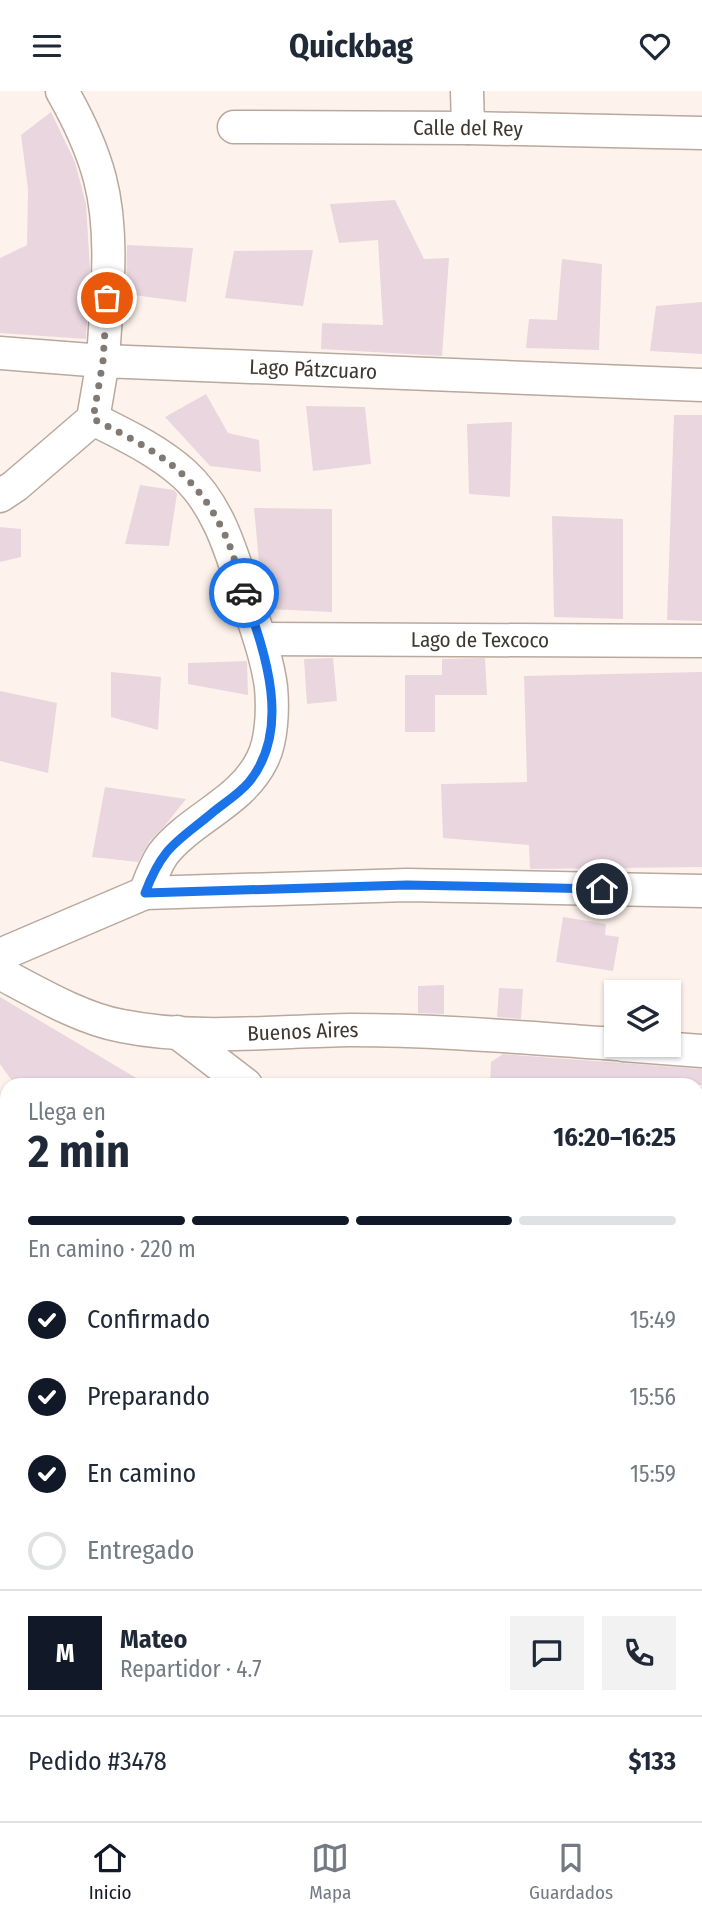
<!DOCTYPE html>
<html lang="es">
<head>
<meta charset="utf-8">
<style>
	:root { --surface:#fff; --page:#f2f2f3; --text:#1f2937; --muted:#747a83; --line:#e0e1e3; --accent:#111827 }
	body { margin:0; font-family:"Fira Sans Condensed",sans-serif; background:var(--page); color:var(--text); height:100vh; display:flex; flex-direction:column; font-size:26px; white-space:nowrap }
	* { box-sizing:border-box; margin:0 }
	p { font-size:23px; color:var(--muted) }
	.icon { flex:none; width:38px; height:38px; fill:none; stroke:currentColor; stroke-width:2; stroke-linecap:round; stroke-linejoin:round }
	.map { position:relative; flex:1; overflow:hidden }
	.drawer { position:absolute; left:0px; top:987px; width:704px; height:744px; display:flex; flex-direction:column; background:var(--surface); border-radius:21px 21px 0 0; box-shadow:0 2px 5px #0004 }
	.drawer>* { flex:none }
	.fabs { position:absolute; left:604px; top:889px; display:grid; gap:14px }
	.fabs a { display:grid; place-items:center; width:77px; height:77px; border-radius:0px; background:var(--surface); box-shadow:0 2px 5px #0004; font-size:35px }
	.pin { position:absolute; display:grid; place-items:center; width:60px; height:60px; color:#fff; margin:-30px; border:4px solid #fff; border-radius:50%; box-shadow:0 2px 7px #0007 }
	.courier { position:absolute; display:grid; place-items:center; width:70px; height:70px; margin:-35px; border:5px solid #1a73e8; border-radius:50%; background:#fff; color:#222; box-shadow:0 2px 9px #0007 }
	.headline em { font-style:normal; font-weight:700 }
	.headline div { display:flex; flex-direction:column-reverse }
	.headline { display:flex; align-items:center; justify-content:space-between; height:119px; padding:0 28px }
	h1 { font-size:46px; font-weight:700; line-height:52px }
	.bar { display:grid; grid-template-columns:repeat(4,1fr); gap:10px 7px; align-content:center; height:84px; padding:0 28px }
	.bar i { height:9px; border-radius:5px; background:var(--line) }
	.bar .selected { background:var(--accent) }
	.bar p { grid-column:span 4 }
	.line { display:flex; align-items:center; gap:18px; padding:0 28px; border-top:2px solid var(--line) }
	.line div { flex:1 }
	.round { display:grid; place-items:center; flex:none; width:74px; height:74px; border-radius:0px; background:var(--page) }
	ol { padding:0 28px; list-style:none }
	li { display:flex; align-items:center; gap:21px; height:77px }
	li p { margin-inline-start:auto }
	li .icon { padding:7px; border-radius:50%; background:var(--accent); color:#fff; stroke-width:4 }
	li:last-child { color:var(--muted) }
	li i { width:38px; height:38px; border:4px solid var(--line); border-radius:50% }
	header { display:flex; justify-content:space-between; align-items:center; height:91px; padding:0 28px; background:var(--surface); font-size:32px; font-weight:700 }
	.dock { display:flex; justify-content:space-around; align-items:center; height:98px; border-top:2px solid var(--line); background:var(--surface); font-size:19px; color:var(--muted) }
	.dock a { display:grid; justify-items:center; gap:4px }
	.dock .selected { color:var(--accent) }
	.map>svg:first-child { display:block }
	.building { fill:#ead6df }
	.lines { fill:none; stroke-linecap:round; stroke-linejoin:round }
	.minor-casing { stroke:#b9a89d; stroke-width:35 }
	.path { stroke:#bab0aa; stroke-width:4.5; stroke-dasharray:5 5; stroke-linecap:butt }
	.minor { stroke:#fff; stroke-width:32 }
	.done { stroke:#817973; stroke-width:7; stroke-dasharray:0 12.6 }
	.route { stroke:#1a73e8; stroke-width:9 }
	.labels { text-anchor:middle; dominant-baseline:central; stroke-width:5; stroke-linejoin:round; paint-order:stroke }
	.street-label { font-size:21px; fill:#3e3732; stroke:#fff }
</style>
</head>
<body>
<header><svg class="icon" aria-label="menu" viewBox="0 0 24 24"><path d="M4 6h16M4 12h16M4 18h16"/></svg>Quickbag<svg class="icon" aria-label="heart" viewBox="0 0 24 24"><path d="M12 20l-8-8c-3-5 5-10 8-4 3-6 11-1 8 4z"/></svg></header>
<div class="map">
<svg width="702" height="1730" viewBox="0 0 702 1730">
	<rect width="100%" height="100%" fill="#fef3ec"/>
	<g class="building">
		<polygon points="51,21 75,71 86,113 90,178 86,248 0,242 0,167 27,154 28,98 21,44"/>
		<polygon points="395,109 424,168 449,167 442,265 321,258 322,232 383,234 378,149 339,152 330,113"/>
		<polygon points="127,154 193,157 186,211 126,203"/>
		<polygon points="313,159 303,215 225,207 234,160"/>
		<polygon points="562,168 602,173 599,259 526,257 529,228 557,229"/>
		<polygon points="702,211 702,263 650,260 656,215"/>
		<polygon points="206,303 228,342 259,349 261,381 210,375 165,326"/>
		<polygon points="306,315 365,316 371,373 313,380"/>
		<polygon points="674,324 702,324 702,530 667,529"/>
		<polygon points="512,331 510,406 469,403 467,333"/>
		<polygon points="140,394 174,399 177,403 169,455 125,453"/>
		<polygon points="254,417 332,418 332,521 269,518 261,493"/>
		<polygon points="552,425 623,428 623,528 554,526"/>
		<polygon points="0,436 21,438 21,466 0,471"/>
		<polygon points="333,567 337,610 307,613 304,568"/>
		<polygon points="485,567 487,604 435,604 435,641 405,641 405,584 442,584 442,568"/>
		<polygon points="247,570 248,604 188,593 188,572"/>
		<polygon points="111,581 161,586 158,639 111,626"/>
		<polygon points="702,581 702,776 530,778 529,754 443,747 441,693 527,691 524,585"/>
		<polygon points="0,600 57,612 48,682 0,670"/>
		<polygon points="105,696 186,708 167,732 149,751 138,771 92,766"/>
		<polygon points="563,826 606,833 605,844 619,846 613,880 556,871"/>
		<polygon points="444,894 444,923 418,922 418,895"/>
		<polygon points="499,897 523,898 521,928 497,926"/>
		<polygon points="0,906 148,994 15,994 0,973"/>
		<polygon points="503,963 702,978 702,994 490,994 491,971"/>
	</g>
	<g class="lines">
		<g class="minor-casing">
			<g id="minor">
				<polyline points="467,0 468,37"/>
				<path id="s1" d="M234,36L468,37L702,42"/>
				<path d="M0,262L103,270C106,211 115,146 100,88C92,57 78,28 62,0"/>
				<path d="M93,328C125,344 157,359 184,383C220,416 232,464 247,509C256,537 267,566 271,596C273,618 272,650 262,669C241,712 191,727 163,763C155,775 150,789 145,802L407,794L702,800"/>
				<path id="s2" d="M0,405L15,395L93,328L103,270L702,294"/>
				<path id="s3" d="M260,548L702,550"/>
				<polyline points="0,864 145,802"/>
				<path id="s4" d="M0,882C36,901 82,928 122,935C197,950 275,940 350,939C439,939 528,947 616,953"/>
				<polyline points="177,941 246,994"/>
				<polyline points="623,954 702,960"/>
				<polyline points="696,1418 702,1423"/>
				<polyline points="696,1657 702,1665"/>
				<polyline points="492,1724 492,1730"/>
				<polyline points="581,1724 602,1730"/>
				<polyline points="188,1730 188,1724"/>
			</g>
		</g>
		<polyline class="path" points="676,1724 682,1730"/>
		<use href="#minor" class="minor"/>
	</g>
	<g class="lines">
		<path class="done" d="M107,207L103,270L93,328C155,359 196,380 226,446C234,463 238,483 244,502"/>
		<path class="route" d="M244,502C264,559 293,637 249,691C239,703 224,712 212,722C176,752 163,755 145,802L407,794L602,798"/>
	</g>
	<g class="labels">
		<g class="street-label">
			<text stroke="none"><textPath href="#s1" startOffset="234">Calle del Rey</textPath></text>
			<text stroke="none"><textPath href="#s2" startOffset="390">Lago Pátzcuaro</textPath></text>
			<text stroke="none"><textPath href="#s3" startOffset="220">Lago de Texcoco</textPath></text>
			<text stroke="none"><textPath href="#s4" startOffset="315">Buenos Aires</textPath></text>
		</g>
	</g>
</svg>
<div class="fabs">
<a><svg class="icon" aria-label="layers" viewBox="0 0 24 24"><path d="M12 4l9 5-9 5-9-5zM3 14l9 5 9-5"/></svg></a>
</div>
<div class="pin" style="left:107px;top:207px;background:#ea580c"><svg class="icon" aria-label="bag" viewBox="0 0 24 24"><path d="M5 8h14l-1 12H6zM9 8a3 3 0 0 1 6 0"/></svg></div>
<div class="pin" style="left:602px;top:798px;background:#1f2937"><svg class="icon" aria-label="home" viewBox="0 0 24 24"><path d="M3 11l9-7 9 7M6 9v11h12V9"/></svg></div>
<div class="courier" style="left:244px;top:502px"><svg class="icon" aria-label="car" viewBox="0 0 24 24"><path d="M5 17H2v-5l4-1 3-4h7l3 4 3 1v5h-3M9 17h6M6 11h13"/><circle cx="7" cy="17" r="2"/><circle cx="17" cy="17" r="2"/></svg></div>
<section class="drawer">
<div class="headline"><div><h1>2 min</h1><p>Llega en</p></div><em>16:20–16:25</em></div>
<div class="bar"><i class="selected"></i><i class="selected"></i><i class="selected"></i><i></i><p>En camino · 220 m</p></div>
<ol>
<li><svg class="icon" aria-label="check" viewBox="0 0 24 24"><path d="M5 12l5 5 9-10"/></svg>Confirmado<p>15:49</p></li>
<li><svg class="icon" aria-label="check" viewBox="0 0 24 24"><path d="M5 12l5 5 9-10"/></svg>Preparando<p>15:56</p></li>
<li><svg class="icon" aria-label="check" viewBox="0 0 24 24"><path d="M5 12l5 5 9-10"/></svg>En camino<p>15:59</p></li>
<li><i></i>Entregado</li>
</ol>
<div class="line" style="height:126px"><b class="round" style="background:var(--accent);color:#fff">M</b><div><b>Mateo</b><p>Repartidor · 4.7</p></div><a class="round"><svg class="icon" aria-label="chat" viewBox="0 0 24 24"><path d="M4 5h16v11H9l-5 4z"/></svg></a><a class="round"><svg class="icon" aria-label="phone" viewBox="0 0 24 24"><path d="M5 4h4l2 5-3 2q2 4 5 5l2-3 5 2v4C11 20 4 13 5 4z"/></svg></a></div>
<div class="line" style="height:91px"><div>Pedido #3478</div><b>$133</b></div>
</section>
</div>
<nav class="dock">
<a class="selected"><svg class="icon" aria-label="home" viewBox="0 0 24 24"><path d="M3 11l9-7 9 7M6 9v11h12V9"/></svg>Inicio</a>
<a><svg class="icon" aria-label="map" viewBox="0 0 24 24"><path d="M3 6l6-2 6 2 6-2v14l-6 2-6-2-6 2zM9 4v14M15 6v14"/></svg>Mapa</a>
<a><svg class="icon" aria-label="saved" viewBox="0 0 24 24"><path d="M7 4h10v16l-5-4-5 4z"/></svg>Guardados</a>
</nav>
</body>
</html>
